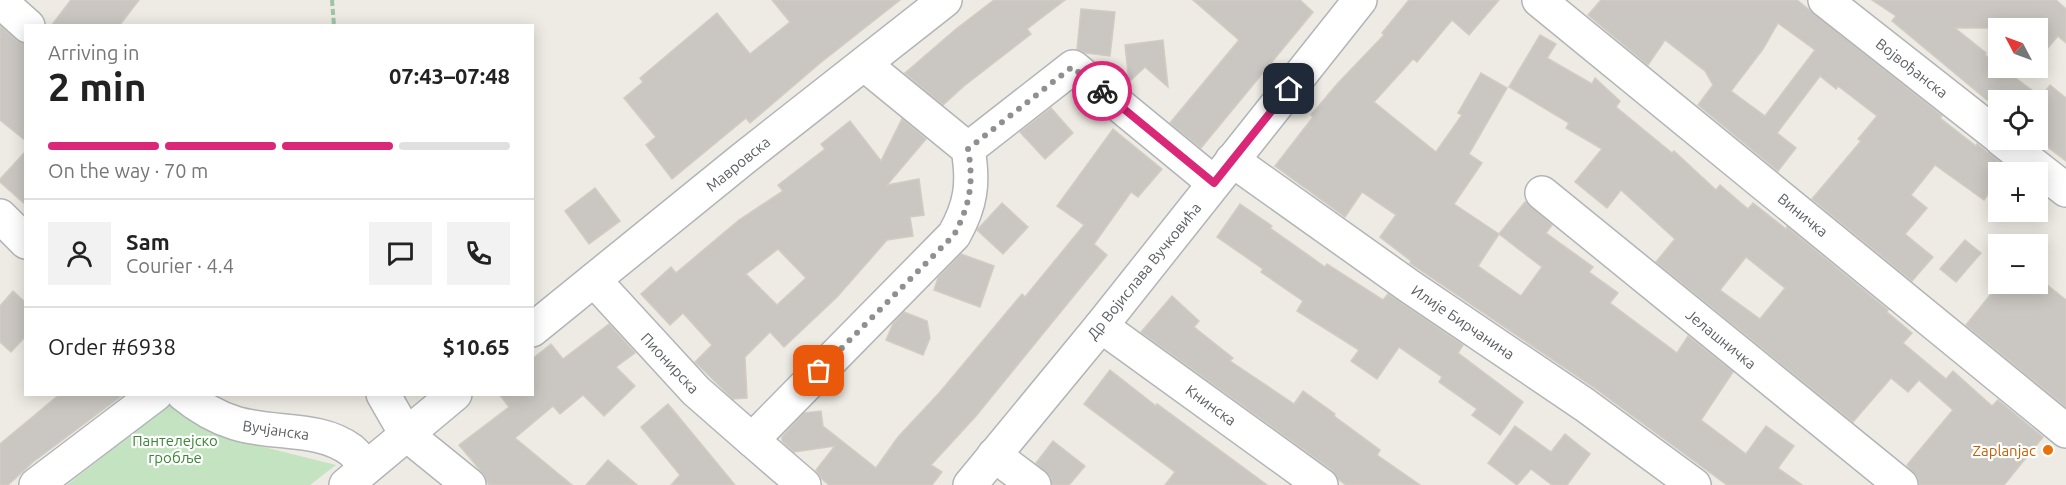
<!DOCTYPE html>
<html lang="en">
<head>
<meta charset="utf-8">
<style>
	:root { --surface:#fff; --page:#f2f2f2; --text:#222; --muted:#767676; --line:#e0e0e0; --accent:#db2777 }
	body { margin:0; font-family:Ubuntu,sans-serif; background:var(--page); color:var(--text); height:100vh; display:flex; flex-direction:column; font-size:22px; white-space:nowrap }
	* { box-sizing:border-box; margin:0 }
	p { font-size:20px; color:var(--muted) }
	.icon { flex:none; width:33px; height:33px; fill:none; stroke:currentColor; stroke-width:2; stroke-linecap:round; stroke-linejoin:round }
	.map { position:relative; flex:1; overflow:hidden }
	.sheet { position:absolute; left:24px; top:24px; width:510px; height:372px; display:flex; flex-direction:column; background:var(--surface); border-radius:0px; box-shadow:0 3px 15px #0003 }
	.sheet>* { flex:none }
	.needle { width:39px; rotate:311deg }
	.tools { position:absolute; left:1988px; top:18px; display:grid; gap:12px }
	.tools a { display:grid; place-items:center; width:60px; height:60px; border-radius:0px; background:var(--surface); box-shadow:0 3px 15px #0003; font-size:30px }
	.pin { position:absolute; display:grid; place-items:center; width:51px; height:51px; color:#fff; margin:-26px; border-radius:12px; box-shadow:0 3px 9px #0006 }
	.courier { position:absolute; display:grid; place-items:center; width:60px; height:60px; margin:-30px; border:4px solid #db2777; border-radius:50%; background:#fff; color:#222; box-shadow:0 2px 8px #0007 }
	.summary em { font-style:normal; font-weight:700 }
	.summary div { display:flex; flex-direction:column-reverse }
	.summary { display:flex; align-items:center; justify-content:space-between; height:102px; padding:0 24px }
	h1 { font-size:39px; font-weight:700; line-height:45px }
	.bar { display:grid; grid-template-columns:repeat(4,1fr); gap:9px 6px; align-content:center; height:72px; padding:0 24px }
	.bar i { height:8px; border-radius:4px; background:var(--line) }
	.bar .on { background:var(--accent) }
	.bar p { grid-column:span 4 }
	.line { display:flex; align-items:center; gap:15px; padding:0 24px; border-top:2px solid var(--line) }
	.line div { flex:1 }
	.round { display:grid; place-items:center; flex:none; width:63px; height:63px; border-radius:0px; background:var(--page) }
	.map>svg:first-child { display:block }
	.green { fill:#c4e4c1 }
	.building { fill:#cac6c1; stroke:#d2ccc3; stroke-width:1.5; fill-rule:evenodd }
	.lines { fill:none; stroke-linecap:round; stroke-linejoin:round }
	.minor-casing { stroke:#b1b5b8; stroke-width:36 }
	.path { stroke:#9bc5a4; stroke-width:4; stroke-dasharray:6 3; stroke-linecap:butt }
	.minor { stroke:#fff; stroke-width:33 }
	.done { stroke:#8f9191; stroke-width:6; stroke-dasharray:0 10.8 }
	.route { stroke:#db2777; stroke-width:8 }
	.food-dot { fill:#e8710a; stroke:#fff; stroke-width:2 }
	.labels { text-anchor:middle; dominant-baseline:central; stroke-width:4.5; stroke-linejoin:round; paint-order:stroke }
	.street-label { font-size:15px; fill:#5c6064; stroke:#fff }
	.park-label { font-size:15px; fill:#3b8639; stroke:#fff }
	.food-label { font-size:15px; fill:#c56008; stroke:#fff; text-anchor:end }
</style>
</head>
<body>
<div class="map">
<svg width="2066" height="485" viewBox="0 0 2066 485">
	<rect width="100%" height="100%" fill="#eeebe4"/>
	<polygon class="green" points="174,401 224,437 336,465 310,485 67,485"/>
	<g class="building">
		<polygon points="71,0 139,0 119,26 51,26"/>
		<polygon points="772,0 900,0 819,64 750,123 746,118 672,179 646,145 656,137 624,98 643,82 640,78 717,13 750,54 790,22"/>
		<polygon points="994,0 1065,0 1027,29 1031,34 964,86 943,105 905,73 956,29"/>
		<polygon points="1193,0 1300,0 1313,12 1201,148 1170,123 1239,40"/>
		<path d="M1409,0H1499L1469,35L1452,20L1417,62L1413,59L1374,102L1436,152L1462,115L1458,113L1481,73L1507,88L1469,154L1482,163L1454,204L1499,234L1525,202L1527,203L1552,225L1546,233L1593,267L1589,272L1618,293L1610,303L1677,353L1688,336L1733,372L1701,420L1746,454L1766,426L1794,446L1778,468L1802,485H1727L1596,389L1410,263L1411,261L1380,237L1396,215L1362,192L1345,217L1275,166L1313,117L1311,115L1338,83L1384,35L1382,33ZM1499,234L1542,267L1521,296L1478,266Z"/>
		<path d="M1601,0H1797L1942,116L1940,118L1976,146L1977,144L2007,168L2004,172H1998V180L1984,200L1935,165L1911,195L1927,208L1905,234L1933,257L1912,281L1812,199L1861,141L1858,139L1877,116L1838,86L1836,89L1820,76L1777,133L1796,148L1778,171L1698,105L1713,85L1705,71L1665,40L1648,65L1588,15ZM1778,23L1815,50L1765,116L1731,91L1763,49Z"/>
		<polygon points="1872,0 2056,0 2066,9 2066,43 2058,36 2048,48 2037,38 2037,28 1955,28 1986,53 1985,55 1998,64 1998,68 2002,68 2041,97 2050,85 2066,98 2066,161 2037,139 2038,100 1987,100 1892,21 1896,16"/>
		<polygon points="1081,9 1115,12 1110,56 1086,53 1077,49"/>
		<polygon points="0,26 16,40 26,44 26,141 0,120"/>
		<path d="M1540,35L1556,44L1547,58L1592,84L1595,78L1620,101L1616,107L1672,153L1674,151L1716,190L1720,185L1748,209L1753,203L1786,229L1787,227L1888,310L1887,312L1912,333L1903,343L1946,379L1953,371L1992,406L1998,400L2043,437L2004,485H1919L1918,478L1907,465L1953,410L1919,380L1908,392L1891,378L1853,422L1656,262L1675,239L1621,190L1607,208L1575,182L1602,149L1566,128L1569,123L1509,87ZM1746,257L1785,288L1760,319L1720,290Z"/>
		<polygon points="1163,40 1168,87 1145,67 1129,82 1125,45"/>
		<polygon points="1051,108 1073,133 1045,159 1020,132"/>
		<path d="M902,119L926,139L887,185L919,179L924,215L910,217L913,236L887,240L837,297L784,347L770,332L745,357L747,398L733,399L695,362L712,345L683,313L670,325L641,294L671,267L676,273L739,220L783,191L778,185L825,149L821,144L850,121L881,161ZM778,249L806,278L777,305L746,274Z"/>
		<polygon points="1113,129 1162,169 1138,197 1131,192 1094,244 1107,255 976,416 931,465 942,472 932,485 829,485 822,479 816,470 835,446 794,452 782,441 782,437 804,413 821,411 823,426 876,468 898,437 940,392 1022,294 1025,297 1084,225 1057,206"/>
		<polygon points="26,151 26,205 0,182 0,179"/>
		<polygon points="595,188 620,221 589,244 565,211"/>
		<polygon points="1002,203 1028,227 1003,254 977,230"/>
		<polygon points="1240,204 1272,226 1270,228 1325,267 1327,264 1383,300 1388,294 1463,345 1458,353 1523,402 1500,435 1472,415 1477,409 1439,382 1442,377 1399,347 1377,379 1351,361 1359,350 1297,311 1303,301 1261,272 1263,269 1217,237"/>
		<polygon points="1965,240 1981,253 1956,282 1940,269"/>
		<polygon points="961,254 994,266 980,307 934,290 938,278"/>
		<polygon points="1999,284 2046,284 2066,300 2066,407 1966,325"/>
		<polygon points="13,291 26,303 26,336 11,352 0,342 0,306"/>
		<polygon points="1172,296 1199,321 1194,327 1233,358 1230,361 1294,404 1303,391 1335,414 1334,416 1380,450 1377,455 1420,485 1346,485 1338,479 1332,470 1141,332"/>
		<polygon points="904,312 927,321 930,338 923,355 886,340 893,324"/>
		<polygon points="609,324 635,353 616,367 635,386 604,416 583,395 560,414 553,406 515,438 572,485 489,485 481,471 459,445 509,407 499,394 532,394 532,359 551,344 563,359"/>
		<polygon points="1110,370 1156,406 1157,404 1267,485 1165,485 1175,472 1084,404"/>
		<polygon points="60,394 124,394 33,462 8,485 0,485 0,444"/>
		<polygon points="668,404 697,439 735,485 671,485 680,475 641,427"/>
		<polygon points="1515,426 1551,452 1565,434 1590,454 1567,485 1552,485 1531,469 1517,485 1488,463"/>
		<polygon points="1053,441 1085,466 1069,485 1052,485 1051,477 1036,463"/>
		<polygon points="608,460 637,485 586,485"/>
	</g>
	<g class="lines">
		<g class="minor-casing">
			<g id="minor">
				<polyline points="1539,0 2066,431"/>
				<polyline points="1825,0 1998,136"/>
				<polyline points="0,1 28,26"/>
				<polyline points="2002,140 2066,190"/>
				<polyline points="968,149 1073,67 1214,183"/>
				<polyline points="1232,160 1409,286 1585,405 1694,485"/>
				<polyline points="1542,193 1901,485"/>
				<polyline points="0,216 26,242"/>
				<path d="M594,280L696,391L752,440L954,235C971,205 974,183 968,149L864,64"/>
				<polyline points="1101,326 1321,485"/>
				<polyline points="532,330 744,158 945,0"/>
				<path d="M183,394C199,407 215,417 235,423C273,435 319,426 351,450C357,455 362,462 367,467"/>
				<polyline points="383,394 406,434 469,485"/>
				<polyline points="752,440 804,485"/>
				<polyline points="994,455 1034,485"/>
				<polyline points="36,485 156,394"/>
				<polyline points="346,485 455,394"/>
				<polyline points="970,485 1101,326 1360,0"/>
			</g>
		</g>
		<polyline class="path" points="332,0 334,26"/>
		<use href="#minor" class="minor"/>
	</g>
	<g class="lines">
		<path class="done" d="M819,371L954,235C970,205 974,183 968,149L1072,67L1102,91"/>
		<polyline class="route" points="1102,91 1214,183 1289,89"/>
	</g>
	<circle class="food-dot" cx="2048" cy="450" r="6"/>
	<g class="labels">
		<g class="street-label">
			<text transform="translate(1912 68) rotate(38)">Војвођанска</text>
			<text transform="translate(738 164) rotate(-39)">Мавровска</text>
			<text transform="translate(1803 215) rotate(39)">Виничка</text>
			<text transform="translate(1144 271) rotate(-51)">Др Војислава Вучковића</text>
			<text transform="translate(1463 322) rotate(34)">Илије Бирчанина</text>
			<text transform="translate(1721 339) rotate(39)">Јелашничка</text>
			<text transform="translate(670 363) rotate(47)">Пионирска</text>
			<text transform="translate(1211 405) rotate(36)">Книнска</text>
			<text transform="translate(276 430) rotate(8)">Вучјанска</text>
		</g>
		<g class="park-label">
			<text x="175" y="440">Пантелејско<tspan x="175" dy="17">гробље</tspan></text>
		</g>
		<g class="food-label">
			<text x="2036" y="450">Zaplanjac</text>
		</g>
	</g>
</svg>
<div class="tools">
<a><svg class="needle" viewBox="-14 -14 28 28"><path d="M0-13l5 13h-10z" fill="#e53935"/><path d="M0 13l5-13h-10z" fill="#767676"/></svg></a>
<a><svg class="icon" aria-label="locate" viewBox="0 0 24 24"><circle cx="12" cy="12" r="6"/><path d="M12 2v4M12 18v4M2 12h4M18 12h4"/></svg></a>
<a>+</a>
<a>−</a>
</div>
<div class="pin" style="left:819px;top:371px;background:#ea580c"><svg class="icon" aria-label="bag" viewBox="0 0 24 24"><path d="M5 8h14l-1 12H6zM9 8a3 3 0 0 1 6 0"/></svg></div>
<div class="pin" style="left:1289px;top:89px;background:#1f2937"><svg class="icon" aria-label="home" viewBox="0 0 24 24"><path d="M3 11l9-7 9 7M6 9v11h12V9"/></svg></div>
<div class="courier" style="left:1102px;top:91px"><svg class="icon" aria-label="bike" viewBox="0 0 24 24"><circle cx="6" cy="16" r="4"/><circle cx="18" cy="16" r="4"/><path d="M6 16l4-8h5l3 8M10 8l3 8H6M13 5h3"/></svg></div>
<section class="sheet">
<div class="summary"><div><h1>2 min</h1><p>Arriving in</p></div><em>07:43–07:48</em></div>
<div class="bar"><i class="on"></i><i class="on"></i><i class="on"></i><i></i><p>On the way · 70 m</p></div>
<div class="line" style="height:108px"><a class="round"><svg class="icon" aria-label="person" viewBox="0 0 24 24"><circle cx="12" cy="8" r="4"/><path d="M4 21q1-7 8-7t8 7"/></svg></a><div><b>Sam</b><p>Courier · 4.4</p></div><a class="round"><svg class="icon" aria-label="chat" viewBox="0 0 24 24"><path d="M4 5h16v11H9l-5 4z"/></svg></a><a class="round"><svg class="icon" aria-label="phone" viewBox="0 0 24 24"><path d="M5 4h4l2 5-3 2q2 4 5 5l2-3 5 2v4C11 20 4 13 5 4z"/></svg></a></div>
<div class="line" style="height:78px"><div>Order #6938</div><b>$10.65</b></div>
</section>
</div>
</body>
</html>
